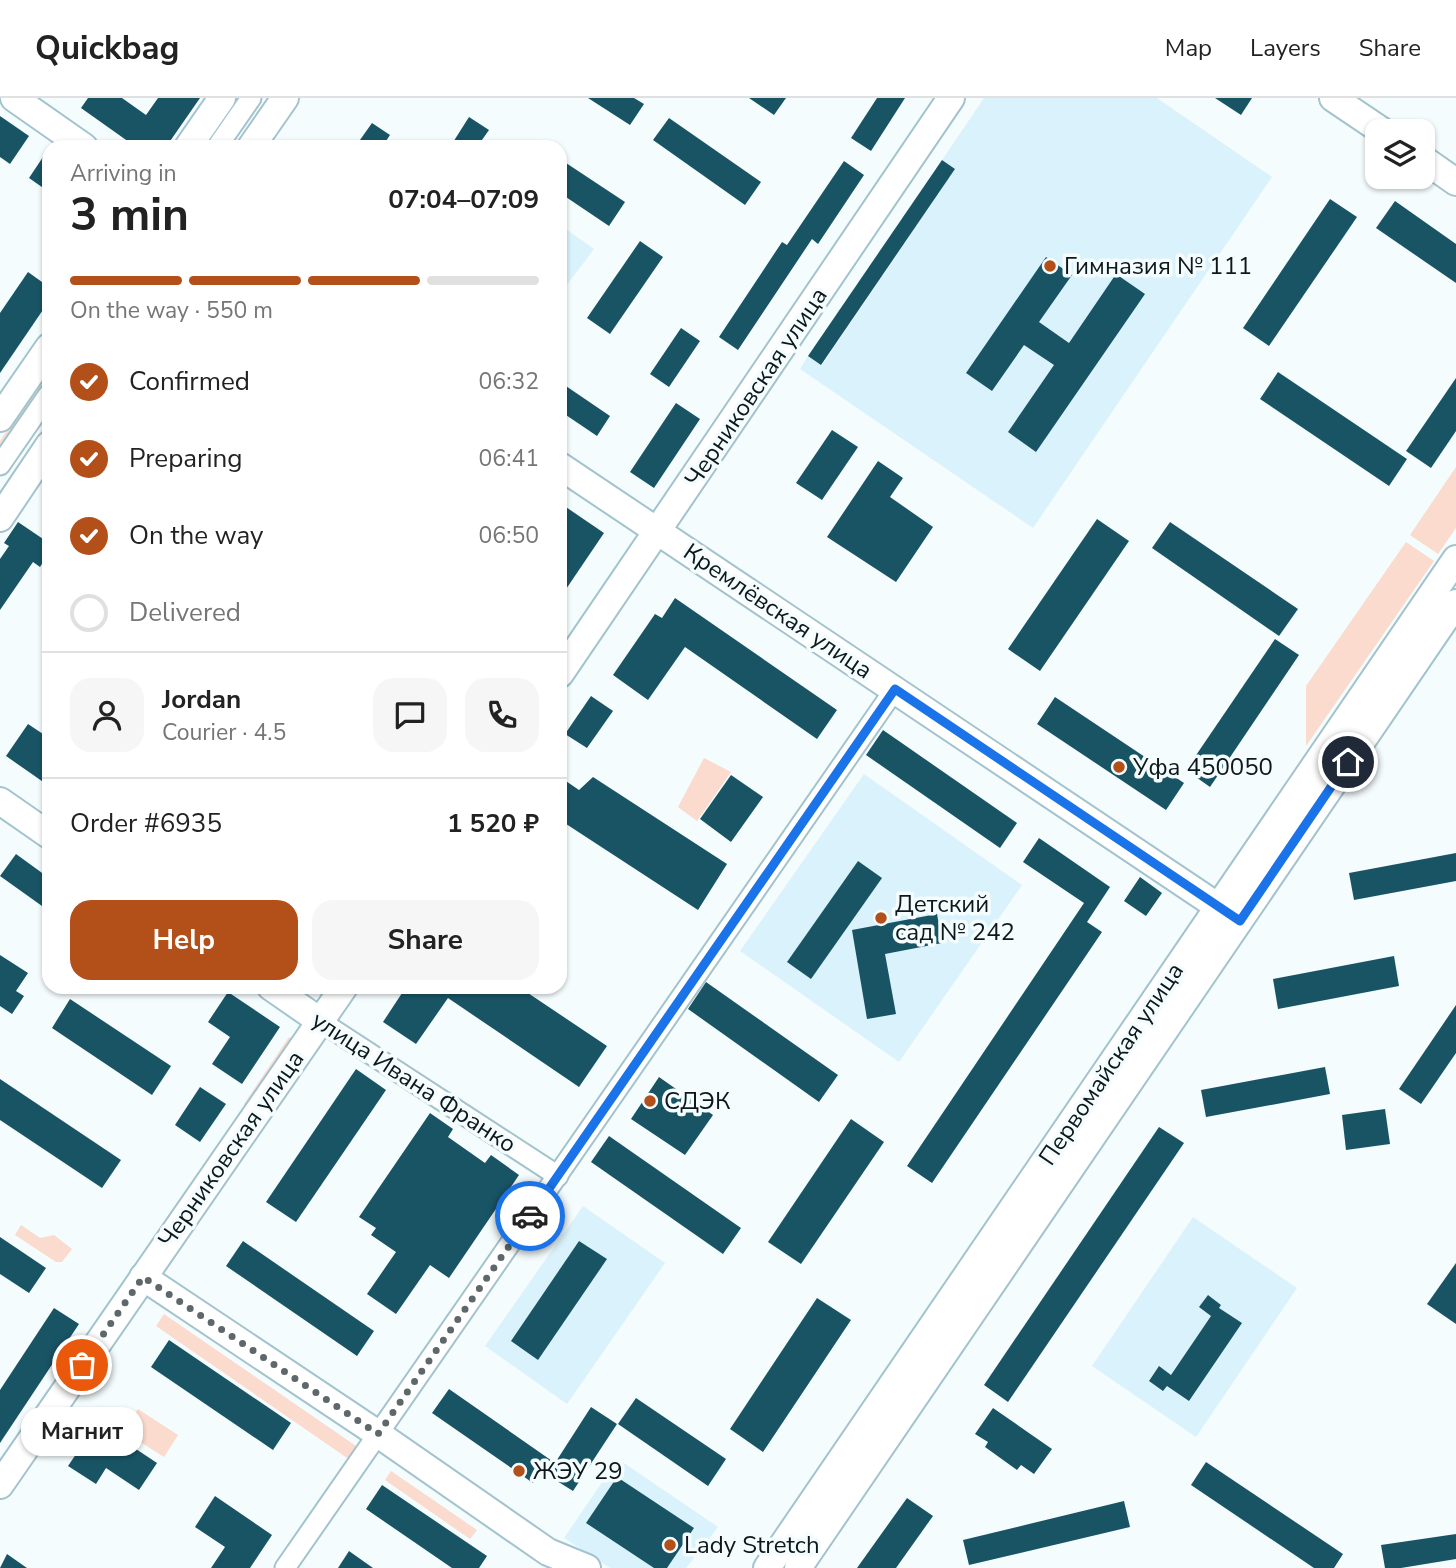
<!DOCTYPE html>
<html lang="en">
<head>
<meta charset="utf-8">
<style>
	:root { --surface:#fff; --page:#f6f6f6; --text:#222; --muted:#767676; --line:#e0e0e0; --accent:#b34f19 }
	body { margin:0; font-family:"Nunito Sans",sans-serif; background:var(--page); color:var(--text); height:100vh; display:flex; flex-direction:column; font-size:26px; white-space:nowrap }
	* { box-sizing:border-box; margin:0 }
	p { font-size:23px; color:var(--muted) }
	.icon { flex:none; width:38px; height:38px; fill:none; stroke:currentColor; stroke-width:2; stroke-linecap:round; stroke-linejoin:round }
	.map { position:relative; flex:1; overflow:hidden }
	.details { position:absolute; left:42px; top:42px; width:525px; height:854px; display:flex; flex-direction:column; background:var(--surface); border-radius:21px; box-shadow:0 2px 5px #0004 }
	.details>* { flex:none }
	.buttons { position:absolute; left:1365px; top:21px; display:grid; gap:14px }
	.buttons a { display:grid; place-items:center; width:70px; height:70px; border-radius:14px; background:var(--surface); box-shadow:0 2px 5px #0004; font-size:35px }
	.pin { position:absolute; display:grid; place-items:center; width:60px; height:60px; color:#fff; margin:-30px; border:4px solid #fff; border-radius:50%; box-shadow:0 2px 7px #0007 }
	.courier { position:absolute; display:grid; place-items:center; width:70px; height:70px; margin:-35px; border:5px solid #1a73e8; border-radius:50%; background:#fff; color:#222; box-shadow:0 2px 9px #0007 }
	.bubble { position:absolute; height:49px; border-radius:21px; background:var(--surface); box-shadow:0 2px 5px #0004; font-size:23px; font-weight:700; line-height:49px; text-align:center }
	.summary em { font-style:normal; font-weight:700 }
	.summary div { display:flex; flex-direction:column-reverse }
	.summary { display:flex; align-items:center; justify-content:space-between; height:119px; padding:0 28px }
	h1 { font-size:46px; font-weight:700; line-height:52px }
	.bar { display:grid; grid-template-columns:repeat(4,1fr); gap:10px 7px; align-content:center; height:84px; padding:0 28px }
	.bar i { height:9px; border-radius:5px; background:var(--line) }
	.bar .current { background:var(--accent) }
	.bar p { grid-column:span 4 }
	.line { display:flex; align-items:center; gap:18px; padding:0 28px; border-top:2px solid var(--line) }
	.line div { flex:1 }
	.round { display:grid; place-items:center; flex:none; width:74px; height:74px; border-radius:21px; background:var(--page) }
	ol { padding:0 28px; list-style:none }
	li { display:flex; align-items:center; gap:21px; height:77px }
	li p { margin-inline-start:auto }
	li .icon { padding:7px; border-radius:50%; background:var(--accent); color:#fff; stroke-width:4 }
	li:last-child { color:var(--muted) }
	li i { width:38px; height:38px; border:4px solid var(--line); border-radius:50% }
	.primary-button { display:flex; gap:14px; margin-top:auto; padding:14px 28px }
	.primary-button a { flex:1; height:80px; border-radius:21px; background:var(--accent); color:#fff; font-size:28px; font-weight:700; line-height:80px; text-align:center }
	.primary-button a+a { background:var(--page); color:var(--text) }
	header { display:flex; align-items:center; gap:42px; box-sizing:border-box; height:98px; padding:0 35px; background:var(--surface); border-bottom:2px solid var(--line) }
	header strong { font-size:33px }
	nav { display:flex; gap:38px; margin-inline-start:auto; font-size:24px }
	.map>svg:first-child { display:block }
	.built { fill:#daf2fb }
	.green { fill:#fadbcd }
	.building { fill:#195465 }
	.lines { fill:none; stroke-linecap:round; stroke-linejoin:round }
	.street-casing { stroke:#a3c3cd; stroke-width:23 }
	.secondary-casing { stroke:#a3c3cd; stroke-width:30 }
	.street { stroke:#fff; stroke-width:19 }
	.secondary { stroke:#fff; stroke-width:26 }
	.done { stroke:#5e686a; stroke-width:7; stroke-dasharray:0 12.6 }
	.route { stroke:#1a73e8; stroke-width:9 }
	.poi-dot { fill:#b34f19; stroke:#f5fcfe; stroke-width:2.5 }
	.labels { text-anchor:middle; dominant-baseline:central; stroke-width:7; stroke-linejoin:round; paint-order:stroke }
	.poi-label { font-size:24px; fill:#0c181b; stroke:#f5fcfe; text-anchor:start }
	.street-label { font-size:24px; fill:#0c181b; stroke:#f5fcfe }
</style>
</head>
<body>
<header>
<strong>Quickbag</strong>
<nav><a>Map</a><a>Layers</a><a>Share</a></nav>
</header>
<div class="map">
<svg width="1456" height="1470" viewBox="0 0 1456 1470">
	<rect width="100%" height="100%" fill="#f5fcfe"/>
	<g class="built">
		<polygon points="984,0 1157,0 1272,79 1033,430 800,271 808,258 822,267 955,71 942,62"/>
		<polygon points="560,127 594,151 560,196"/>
		<polygon points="864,676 1022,787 899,964 740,853"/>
		<polygon points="583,1108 665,1165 567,1306 485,1248"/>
		<polygon points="1193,1119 1297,1190 1196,1339 1092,1268"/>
		<polygon points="618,1361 718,1429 686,1470 610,1470 564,1440"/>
	</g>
	<g class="green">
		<polygon points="49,270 49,287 0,359 0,343"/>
		<polygon points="49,321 49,338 0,410 0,393"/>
		<polygon points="1456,369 1456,430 1438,456 1410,437"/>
		<polygon points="1406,444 1434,463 1306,648 1306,588"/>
		<polygon points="704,660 731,674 697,723 678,709"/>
		<polygon points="289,939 298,946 248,1009 244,1006"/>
		<polygon points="21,1127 40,1140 54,1137 72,1151 62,1164 56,1164 15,1137"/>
		<polygon points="164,1216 359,1350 350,1362 156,1228"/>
		<polygon points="138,1311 178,1337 164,1359 123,1333"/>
		<polygon points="391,1373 477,1432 470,1441 385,1382"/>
	</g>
	<g class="building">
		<polygon points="88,0 122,0 146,17 158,0 200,0 166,49 136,49 81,10"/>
		<polygon points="588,0 634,0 644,6 630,27"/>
		<polygon points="749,0 786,0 774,17"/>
		<polygon points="877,0 905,0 871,53 851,40"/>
		<polygon points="1215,0 1252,0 1241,17"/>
		<polygon points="0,18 29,38 10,66 0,59"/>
		<polygon points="469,19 489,32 477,49 450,49"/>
		<polygon points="669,20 761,84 745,107 653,42"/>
		<polygon points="372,25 390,37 382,49 355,49"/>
		<polygon points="49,50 49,94 29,80"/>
		<polygon points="560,61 625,104 609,128 560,95"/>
		<polygon points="942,62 955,71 821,267 808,258"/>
		<polygon points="844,63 864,77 818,146 812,141 738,252 719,239 782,144 787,147"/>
		<polygon points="1330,101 1357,119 1269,248 1243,230"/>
		<polygon points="1395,103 1456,146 1456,185 1376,130"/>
		<polygon points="640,143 663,159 610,236 587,220"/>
		<polygon points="1046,159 1072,177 1039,224 1069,245 1116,176 1145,196 1036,354 1008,334 1054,267 1024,247 992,293 966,275"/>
		<polygon points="28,174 49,189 49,203 0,275 0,215"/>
		<polygon points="681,230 700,243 669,289 650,276"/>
		<polygon points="1278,274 1407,361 1389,388 1260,301"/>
		<polygon points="1456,280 1456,333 1431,370 1406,353"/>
		<polygon points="560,284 610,318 597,338 560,313"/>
		<polygon points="676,305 700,321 654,390 630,374"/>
		<polygon points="832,332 858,349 822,402 796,385"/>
		<polygon points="878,363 903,380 890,399 933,429 896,484 827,439"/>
		<polygon points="560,405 604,435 560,500"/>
		<polygon points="1097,421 1129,443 1040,573 1008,551"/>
		<polygon points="18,424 49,445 49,455 40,469 33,464 0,512 0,461 9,448 4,445"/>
		<polygon points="1170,424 1298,511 1279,538 1152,450"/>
		<polygon points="675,500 837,612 817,641 685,549 648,602 613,577 655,516 662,520"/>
		<polygon points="1275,541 1299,557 1210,689 1186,672"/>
		<polygon points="591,598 613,613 587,650 565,636"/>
		<polygon points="1055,599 1184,685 1166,712 1037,626"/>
		<polygon points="28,626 49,640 49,688 6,658"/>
		<polygon points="883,632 1017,725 1000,750 866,657"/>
		<polygon points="731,677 763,699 731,744 700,721"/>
		<polygon points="560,679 579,692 593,679 727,766 698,812 560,722"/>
		<polygon points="1039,740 1110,789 1087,824 1102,834 932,1085 907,1068 1084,805 1023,764"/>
		<polygon points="1456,755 1456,783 1354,802 1349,775"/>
		<polygon points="16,756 49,780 49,813 0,778"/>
		<polygon points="858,763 882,780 811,881 787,864"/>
		<polygon points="1140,779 1162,795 1146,818 1124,803"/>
		<polygon points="937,816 942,845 885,856 896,916 867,921 852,832"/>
		<polygon points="0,857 28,875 16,893 24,898 12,916 0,908"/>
		<polygon points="1394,858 1399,888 1278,911 1273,881"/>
		<polygon points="706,884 838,977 819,1004 688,911"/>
		<polygon points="406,889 519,889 607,948 579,989 448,900 416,946 383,924"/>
		<polygon points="228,894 280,929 242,986 212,966 230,939 208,924"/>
		<polygon points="70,901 171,968 152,997 52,930"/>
		<polygon points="1456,907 1456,955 1421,1006 1399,991"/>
		<polygon points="1325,969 1330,996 1206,1019 1201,992"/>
		<polygon points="356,971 386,992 296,1124 266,1104"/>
		<polygon points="659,979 713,1017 685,1057 631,1021"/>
		<polygon points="0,981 121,1062 102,1090 0,1022"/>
		<polygon points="200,989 226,1006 200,1044 175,1027"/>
		<polygon points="1385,1011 1390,1046 1346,1052 1342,1017"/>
		<polygon points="430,1015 453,1031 448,1039 485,1065 491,1057 519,1077 449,1180 430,1167 396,1216 367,1196 396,1154 371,1137 376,1130 359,1119"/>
		<polygon points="851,1021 884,1044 801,1166 768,1144"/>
		<polygon points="1159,1029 1184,1045 1008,1304 984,1287"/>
		<polygon points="609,1038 741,1130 723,1156 591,1064"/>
		<polygon points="0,1139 46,1170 29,1195 0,1176"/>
		<polygon points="243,1143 374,1233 357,1258 226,1168"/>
		<polygon points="579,1143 607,1161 538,1262 511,1243"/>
		<polygon points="1456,1165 1456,1226 1427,1206"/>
		<polygon points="1208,1197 1221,1207 1219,1210 1242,1225 1189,1303 1167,1288 1163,1293 1149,1283 1159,1268 1171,1277 1211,1218 1199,1209"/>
		<polygon points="817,1200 851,1222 763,1354 730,1331"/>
		<polygon points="54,1210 79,1226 0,1345 0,1292"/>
		<polygon points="169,1242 291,1325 273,1352 151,1269"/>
		<polygon points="449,1291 555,1365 591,1309 617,1326 573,1393 541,1373 533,1385 432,1315"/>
		<polygon points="636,1300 726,1361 708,1388 618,1326"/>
		<polygon points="993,1310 1052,1351 1034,1376 1021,1367 1017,1372 985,1349 988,1344 975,1336"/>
		<polygon points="97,1325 157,1365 139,1392 106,1370 96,1386 68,1368"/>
		<polygon points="1206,1364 1343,1456 1334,1470 1314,1470 1191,1387"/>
		<polygon points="617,1379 694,1430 667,1470 654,1470 586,1425"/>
		<polygon points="382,1387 487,1458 479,1470 452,1470 366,1411"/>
		<polygon points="215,1398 272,1437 250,1470 211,1470 225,1449 195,1429"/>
		<polygon points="907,1400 933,1418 896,1470 857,1470"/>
		<polygon points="1124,1403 1130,1429 969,1467 963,1442"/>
		<polygon points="1456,1436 1456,1461 1401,1470 1385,1470 1381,1447"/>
		<polygon points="349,1453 373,1470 338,1470"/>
		<polygon points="7,1456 27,1470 0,1470"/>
	</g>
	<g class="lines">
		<g class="street-casing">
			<g id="street">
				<polyline points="217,49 251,0"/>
				<polyline points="0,367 49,296"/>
				<polyline points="320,923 558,1078"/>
				<polyline points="285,1470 895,591"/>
			</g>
		</g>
		<g class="secondary-casing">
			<g id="secondary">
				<polyline points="14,0 84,49"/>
				<polyline points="1333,0 1382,33"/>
				<polyline points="188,49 222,0"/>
				<polyline points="251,49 285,0"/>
				<polyline points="1423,61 1456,84"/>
				<polyline points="0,320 49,249"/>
				<polyline points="560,368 1232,818"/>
				<polyline points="0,420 49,347"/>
				<polyline points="560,576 951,0"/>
				<polyline points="0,703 49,737"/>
				<polyline points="271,889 320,923"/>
				<polyline points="143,1179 378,1336 548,1454 587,1470"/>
				<polyline points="0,1387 344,889"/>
				<polyline points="767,1470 1456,461"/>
				<polyline points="798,1470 1456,505"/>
			</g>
		</g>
		<use href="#street" class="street"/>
		<use href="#secondary" class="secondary"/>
	</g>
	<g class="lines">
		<polyline class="done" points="82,1267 143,1179 378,1336 530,1118"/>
		<polyline class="route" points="530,1118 895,591 1240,823 1348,664"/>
	</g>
	<g class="poi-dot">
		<circle cx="1050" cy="168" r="7"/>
		<circle cx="1119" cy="669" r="7"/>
		<circle cx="881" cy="820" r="7"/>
		<circle cx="650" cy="1003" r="7"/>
		<circle cx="519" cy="1373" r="7"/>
		<circle cx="670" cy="1447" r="7"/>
	</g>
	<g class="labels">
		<g class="poi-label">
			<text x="1064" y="168">Гимназия № 111</text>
			<text x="1133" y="669">Уфа 450050</text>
			<text x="895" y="806">Детский<tspan x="895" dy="28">сад № 242</tspan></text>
			<text x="664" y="1003">СДЭК</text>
			<text x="533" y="1373">ЖЭУ 29</text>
			<text x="684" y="1447">Lady Stretch</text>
		</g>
		<g class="street-label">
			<text transform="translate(756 289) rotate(-56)">Черниковская улица</text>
			<text transform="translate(778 513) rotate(34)">Кремлёвская улица</text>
			<text transform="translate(1111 966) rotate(-56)">Первомайская улица</text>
			<text transform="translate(414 984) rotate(33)">улица Ивана Франко</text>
			<text transform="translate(231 1051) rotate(-55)">Черниковская улица</text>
		</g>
	</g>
</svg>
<div class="buttons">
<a><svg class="icon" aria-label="layers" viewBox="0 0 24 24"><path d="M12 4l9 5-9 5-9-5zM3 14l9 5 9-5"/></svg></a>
</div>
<div class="pin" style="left:82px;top:1267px;background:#ea580c"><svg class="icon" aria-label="bag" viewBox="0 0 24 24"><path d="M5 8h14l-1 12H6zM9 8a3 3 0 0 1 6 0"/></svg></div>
<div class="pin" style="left:1348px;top:664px;background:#1f2937"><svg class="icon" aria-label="home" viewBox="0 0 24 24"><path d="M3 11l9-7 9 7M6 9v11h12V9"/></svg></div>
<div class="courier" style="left:530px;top:1118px"><svg class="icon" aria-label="car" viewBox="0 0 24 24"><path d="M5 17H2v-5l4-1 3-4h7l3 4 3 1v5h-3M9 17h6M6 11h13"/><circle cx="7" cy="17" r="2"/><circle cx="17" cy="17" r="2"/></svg></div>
<div class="bubble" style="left:21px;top:1309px;width:122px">Магнит</div>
<section class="details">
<div class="summary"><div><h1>3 min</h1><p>Arriving in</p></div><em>07:04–07:09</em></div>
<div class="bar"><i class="current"></i><i class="current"></i><i class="current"></i><i></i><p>On the way · 550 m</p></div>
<ol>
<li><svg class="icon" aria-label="check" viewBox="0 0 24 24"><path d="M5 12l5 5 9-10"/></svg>Confirmed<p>06:32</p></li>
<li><svg class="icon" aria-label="check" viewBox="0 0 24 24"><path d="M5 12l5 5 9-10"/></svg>Preparing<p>06:41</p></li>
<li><svg class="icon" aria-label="check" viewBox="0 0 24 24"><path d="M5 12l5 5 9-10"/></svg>On the way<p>06:50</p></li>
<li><i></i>Delivered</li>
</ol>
<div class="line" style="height:126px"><a class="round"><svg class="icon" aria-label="person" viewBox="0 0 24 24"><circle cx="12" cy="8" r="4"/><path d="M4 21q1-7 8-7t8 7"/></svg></a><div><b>Jordan</b><p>Courier · 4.5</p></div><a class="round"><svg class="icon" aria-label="chat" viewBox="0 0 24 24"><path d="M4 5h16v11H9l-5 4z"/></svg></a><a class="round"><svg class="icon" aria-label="phone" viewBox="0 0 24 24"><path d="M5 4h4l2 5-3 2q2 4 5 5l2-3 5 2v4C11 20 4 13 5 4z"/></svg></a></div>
<div class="line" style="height:91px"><div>Order #6935</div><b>1 520 ₽</b></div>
<div class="primary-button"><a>Help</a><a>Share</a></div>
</section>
</div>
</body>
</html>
